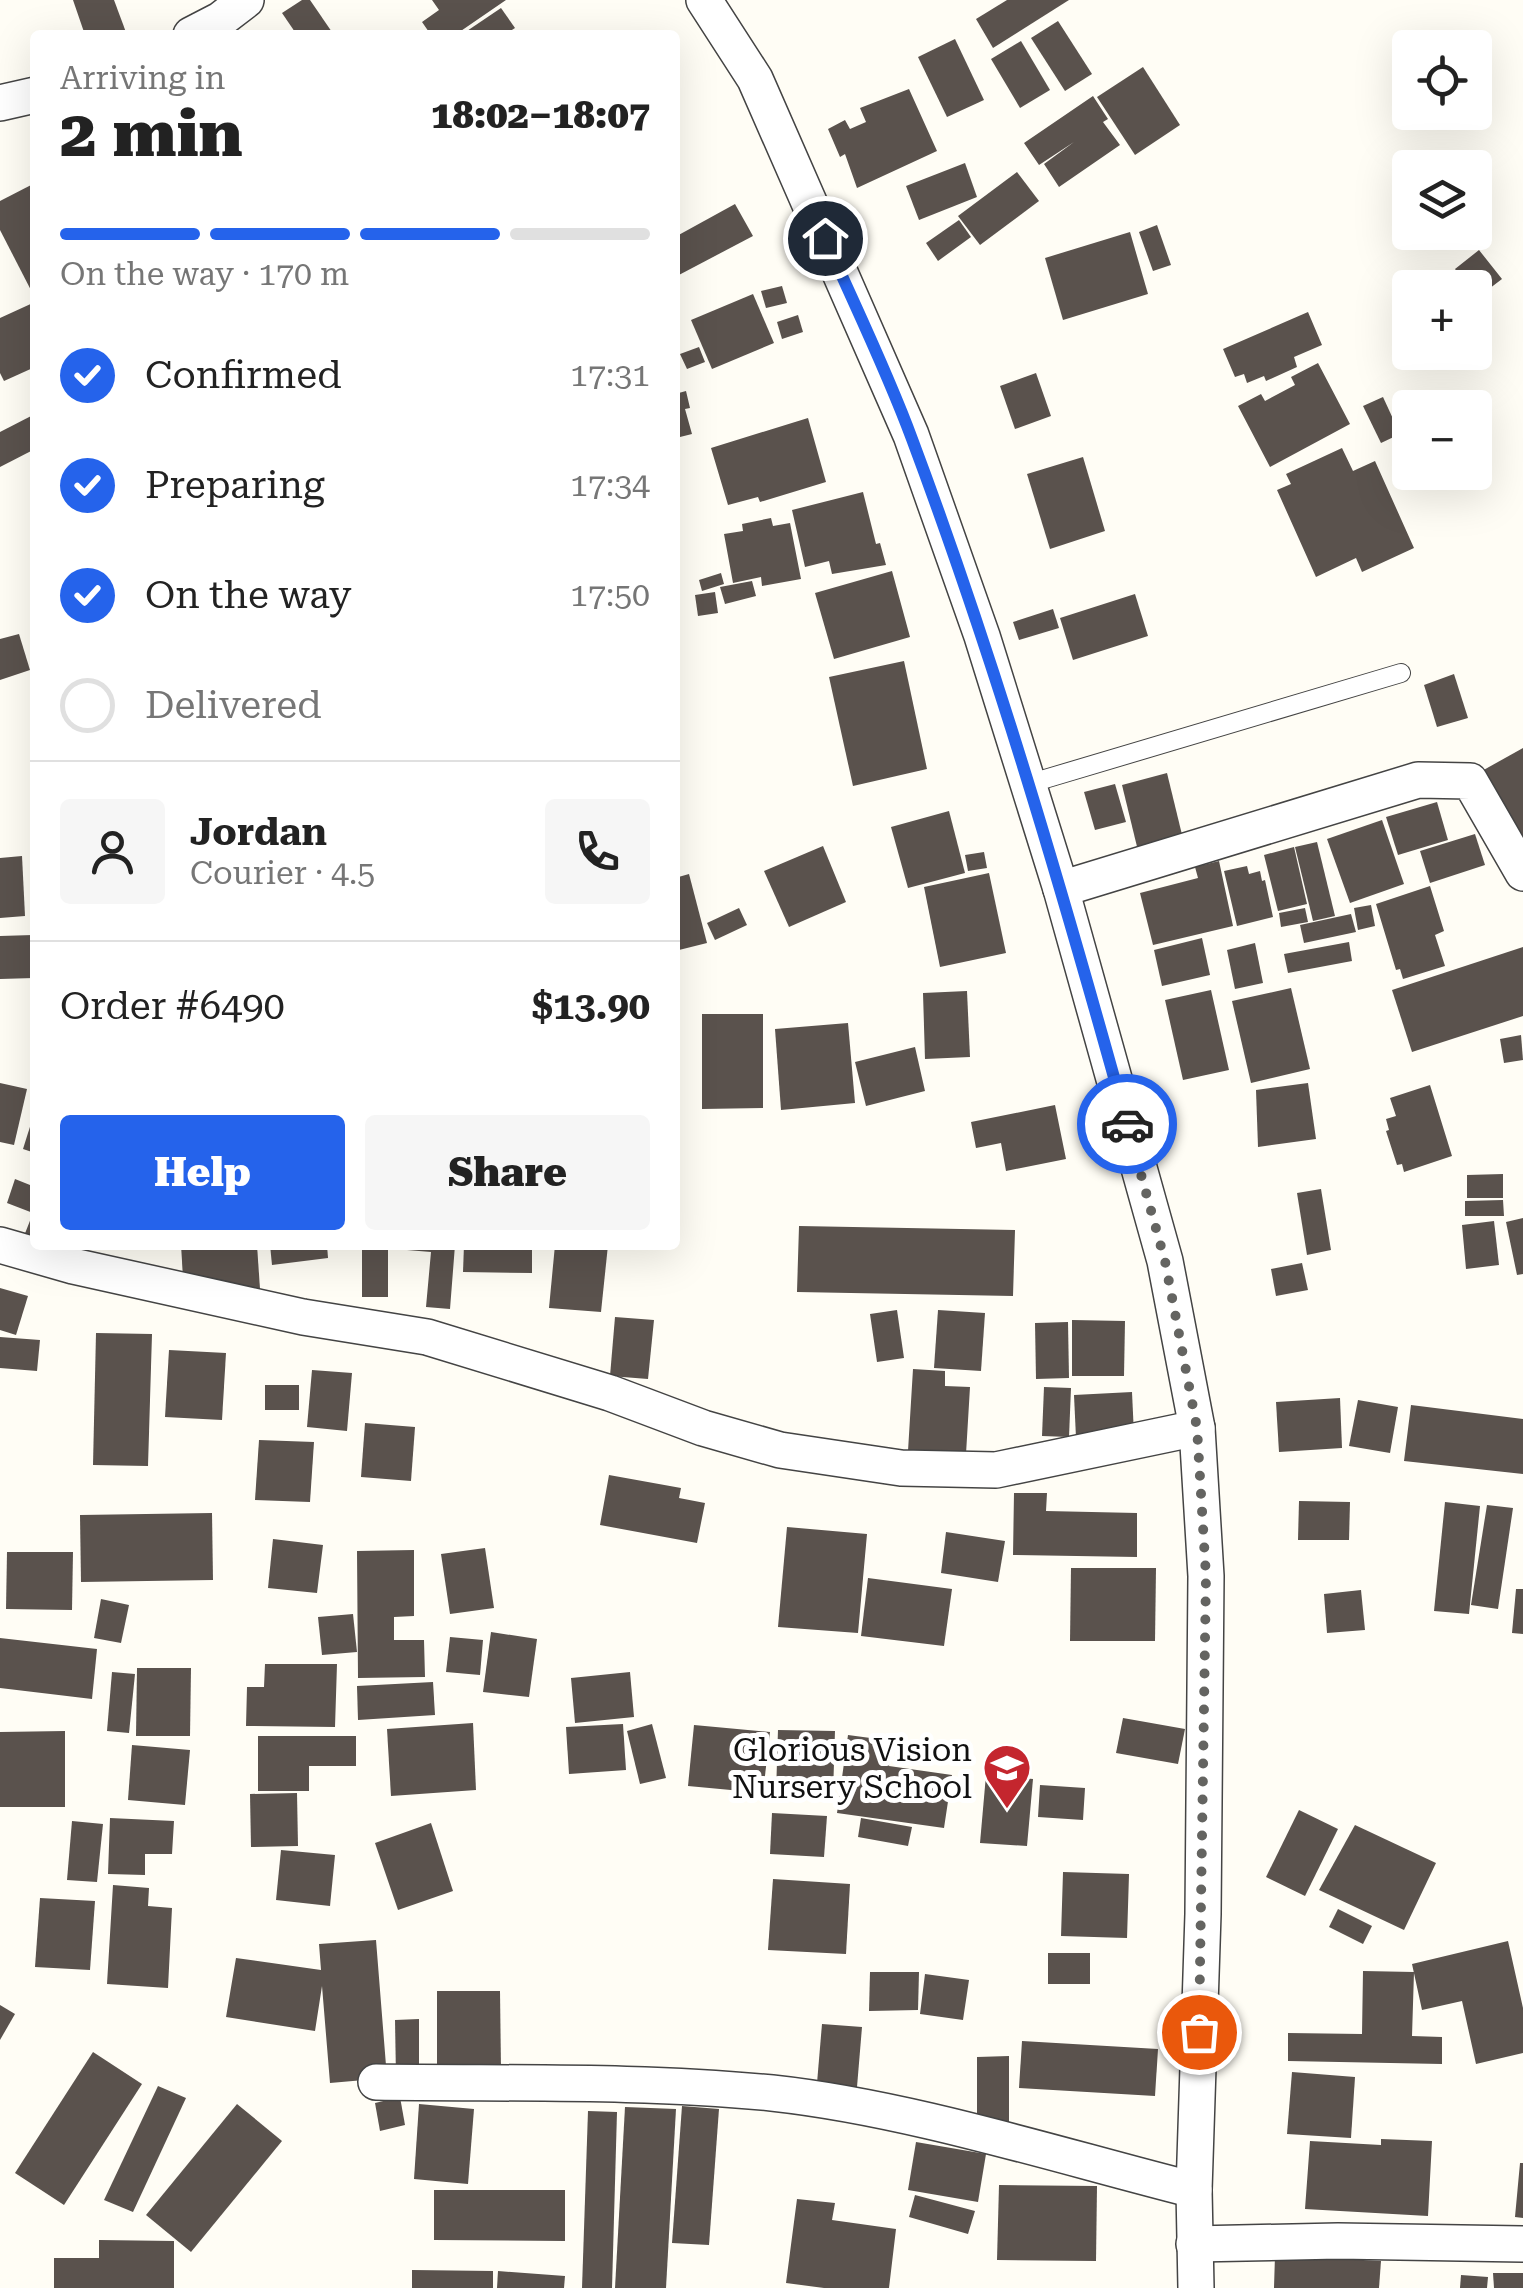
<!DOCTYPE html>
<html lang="en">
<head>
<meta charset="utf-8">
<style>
	:root { --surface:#fff; --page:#f6f6f6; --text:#222; --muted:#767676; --line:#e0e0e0; --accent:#2563eb }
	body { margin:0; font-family:"Roboto Serif",serif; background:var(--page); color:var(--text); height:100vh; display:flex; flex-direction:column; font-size:38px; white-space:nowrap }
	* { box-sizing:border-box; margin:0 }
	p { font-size:32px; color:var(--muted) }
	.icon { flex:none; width:55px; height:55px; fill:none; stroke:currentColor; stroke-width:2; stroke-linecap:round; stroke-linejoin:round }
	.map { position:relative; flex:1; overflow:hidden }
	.sheet { position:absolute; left:30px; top:30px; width:650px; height:1220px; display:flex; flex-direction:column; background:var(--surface); border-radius:10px; box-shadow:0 10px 40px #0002 }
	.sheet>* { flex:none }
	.buttons { position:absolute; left:1392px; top:30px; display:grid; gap:20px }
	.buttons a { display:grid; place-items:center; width:100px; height:100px; border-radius:10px; background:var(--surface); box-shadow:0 10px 40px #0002; font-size:50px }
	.pin { position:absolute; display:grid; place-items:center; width:85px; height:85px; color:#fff; margin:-42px; border:5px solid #fff; border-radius:50%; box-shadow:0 2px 10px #0007 }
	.courier { position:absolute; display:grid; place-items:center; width:100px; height:100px; margin:-50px; border:8px solid #2563eb; border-radius:50%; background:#fff; color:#222; box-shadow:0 2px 12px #0007 }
	.overview em { font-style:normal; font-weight:800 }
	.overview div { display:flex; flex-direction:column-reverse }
	.overview { display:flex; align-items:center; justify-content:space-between; height:170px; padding:0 30px }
	h1 { font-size:65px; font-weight:800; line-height:75px }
	.bar { display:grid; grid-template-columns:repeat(4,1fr); gap:15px 10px; align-content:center; height:120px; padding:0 30px }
	.bar i { height:12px; border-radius:8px; background:var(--line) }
	.bar .active { background:var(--accent) }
	.bar p { grid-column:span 4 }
	.line { display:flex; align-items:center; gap:25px; padding:0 30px; border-top:2px solid var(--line) }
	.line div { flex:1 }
	.round { display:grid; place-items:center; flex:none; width:105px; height:105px; border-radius:10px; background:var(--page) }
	ol { padding:0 30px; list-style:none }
	li { display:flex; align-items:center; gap:30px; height:110px }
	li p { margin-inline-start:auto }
	li .icon { padding:10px; border-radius:50%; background:var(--accent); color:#fff; stroke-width:4 }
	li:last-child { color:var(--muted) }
	li i { width:55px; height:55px; border:5px solid var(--line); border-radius:50% }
	.cta { display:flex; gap:20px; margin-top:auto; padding:20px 30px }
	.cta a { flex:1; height:115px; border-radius:10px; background:var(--accent); color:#fff; font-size:40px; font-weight:800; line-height:115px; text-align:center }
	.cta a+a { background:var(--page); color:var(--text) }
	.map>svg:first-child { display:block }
	.building { fill:#5a524d }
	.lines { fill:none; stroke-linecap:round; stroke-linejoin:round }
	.lane-casing { stroke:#444; stroke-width:20 }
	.street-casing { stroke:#444; stroke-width:38 }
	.lane { stroke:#fff; stroke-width:18 }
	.street { stroke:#fff; stroke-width:35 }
	.done { stroke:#646461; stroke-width:10; stroke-dasharray:0 18 }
	.route { stroke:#2563eb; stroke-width:12 }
	.labels { text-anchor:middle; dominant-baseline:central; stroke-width:10; stroke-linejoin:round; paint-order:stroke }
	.poi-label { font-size:32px; fill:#111; stroke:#fff; text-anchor:end }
</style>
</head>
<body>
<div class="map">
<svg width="1523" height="2288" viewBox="0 0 1523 2288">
	<rect width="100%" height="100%" fill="#fffdf5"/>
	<g class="building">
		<polygon points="73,0 114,0 127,35 85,35"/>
		<polygon points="302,0 310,0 334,35 297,35 282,13"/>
		<polygon points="432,0 506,0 455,35 431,35 422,22 439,10"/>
		<polygon points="1007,0 1069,0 993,48 976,19"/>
		<polygon points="501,8 515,28 504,35 461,35"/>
		<polygon points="1058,21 1092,74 1065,91 1031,38"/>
		<polygon points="955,39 984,100 947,117 918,57"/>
		<polygon points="1021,41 1050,90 1020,108 991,59"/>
		<polygon points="1143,67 1180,125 1135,155 1097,97"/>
		<polygon points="909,89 937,151 857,188 845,154 840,157 828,129 845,120 850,129 866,122 860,108"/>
		<polygon points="1093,96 1108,119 1103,122 1120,145 1059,187 1044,164 1074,142 1039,165 1024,143"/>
		<polygon points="965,163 977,197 919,220 906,186"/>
		<polygon points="1017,172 1039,201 980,245 958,216"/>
		<polygon points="35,183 35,298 0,230 0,201"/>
		<polygon points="735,204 753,236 677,276 675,237"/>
		<polygon points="959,220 971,237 938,261 926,243"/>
		<polygon points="1157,225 1171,265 1153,271 1139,232"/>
		<polygon points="1130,232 1148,294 1063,320 1045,258"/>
		<polygon points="1479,250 1502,279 1477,298 1475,288 1469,288 1455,269"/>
		<polygon points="782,286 787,303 766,308 761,291"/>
		<polygon points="753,294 774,343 712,369 691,320"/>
		<polygon points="35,302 35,367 4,381 0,373 0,318"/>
		<polygon points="1308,312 1322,345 1294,357 1297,367 1266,381 1264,376 1247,383 1244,374 1235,377 1223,349"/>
		<polygon points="798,315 803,332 782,339 777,322"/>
		<polygon points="699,347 705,362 687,369 680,354"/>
		<polygon points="1318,363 1350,424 1270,467 1238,406 1261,394 1265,401 1295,385 1291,377"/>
		<polygon points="1036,373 1051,416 1015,429 1000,386"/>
		<polygon points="686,391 690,408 685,409 692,434 680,437 678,430 675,431 675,394"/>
		<polygon points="1383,397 1400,434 1381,443 1363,406"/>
		<polygon points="35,414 35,449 0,467 0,432"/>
		<polygon points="808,418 826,482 760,502 758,497 728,505 711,448"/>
		<polygon points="1342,448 1353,471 1375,461 1414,548 1362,572 1356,558 1316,577 1277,490 1291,484 1286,474"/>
		<polygon points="1083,457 1105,531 1050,549 1027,474"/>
		<polygon points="863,492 876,544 880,543 886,565 832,574 829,561 805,567 792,510"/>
		<polygon points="771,518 773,526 790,523 801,579 762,586 761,577 733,583 724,534 743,531 742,524"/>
		<polygon points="892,571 910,637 834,659 815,593"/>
		<polygon points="721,573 724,584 702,591 699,580"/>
		<polygon points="752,581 756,596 725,604 720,587"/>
		<polygon points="715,592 718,613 698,616 695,595"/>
		<polygon points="1135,594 1148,636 1073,660 1060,618"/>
		<polygon points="1053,609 1059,628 1019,640 1013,622"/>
		<polygon points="19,634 30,670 0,680 0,639"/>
		<polygon points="904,661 927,769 853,786 829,677"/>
		<polygon points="1454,674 1468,718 1437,727 1424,685"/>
		<polygon points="1523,748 1523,851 1480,772"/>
		<polygon points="1167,773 1185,847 1140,859 1122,785"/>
		<polygon points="1115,784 1126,822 1095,830 1084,792"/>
		<polygon points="1437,802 1448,840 1398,855 1386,817"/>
		<polygon points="949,811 965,873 908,888 891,827"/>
		<polygon points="1382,820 1404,884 1350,903 1327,839"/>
		<polygon points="1475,834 1485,865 1430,883 1420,851"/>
		<polygon points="1317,842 1335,916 1313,921 1295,847"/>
		<polygon points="823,846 846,902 789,927 764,871"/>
		<polygon points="1294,847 1307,904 1278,911 1264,855"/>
		<polygon points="984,852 987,868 968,871 965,855"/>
		<polygon points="22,856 25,916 0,918 0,858"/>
		<polygon points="1219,861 1233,926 1153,945 1140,893 1198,878 1195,867"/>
		<polygon points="1247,866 1249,874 1260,871 1262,881 1265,880 1273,917 1237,926 1224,871"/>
		<polygon points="989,873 1006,953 940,967 924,887"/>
		<polygon points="689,874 707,943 675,951 675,878"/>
		<polygon points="1430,886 1444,931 1435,935 1445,966 1403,979 1400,969 1396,970 1376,904"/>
		<polygon points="1371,905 1375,926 1358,930 1354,908"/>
		<polygon points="739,908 747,925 715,940 707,923"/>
		<polygon points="1305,908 1308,922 1281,927 1279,913"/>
		<polygon points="1351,914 1356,932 1304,943 1300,925"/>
		<polygon points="33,935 34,978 0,979 0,936"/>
		<polygon points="1202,938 1210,975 1162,986 1154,950"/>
		<polygon points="1349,942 1352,961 1288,973 1284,954"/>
		<polygon points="1255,943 1263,983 1235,989 1227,950"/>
		<polygon points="1523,947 1523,1016 1412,1052 1392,990"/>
		<polygon points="1291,988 1310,1069 1251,1083 1232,1001"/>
		<polygon points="1211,990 1229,1070 1183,1080 1165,1000"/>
		<polygon points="967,991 970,1057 925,1059 923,993"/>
		<polygon points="702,1014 763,1014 763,1108 702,1109"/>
		<polygon points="848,1023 855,1103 781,1110 775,1029"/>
		<polygon points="1521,1035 1523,1060 1504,1063 1500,1039"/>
		<polygon points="915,1047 925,1091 866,1106 855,1062"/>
		<polygon points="0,1083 27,1089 14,1145 0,1142"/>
		<polygon points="1308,1083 1316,1139 1258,1147 1256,1090"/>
		<polygon points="1430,1085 1452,1156 1404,1172 1402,1164 1397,1165 1386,1131 1389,1130 1386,1119 1396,1116 1390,1098"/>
		<polygon points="1055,1105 1066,1159 1006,1171 1001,1143 976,1148 971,1122"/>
		<polygon points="34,1114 35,1114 35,1153 23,1149"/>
		<polygon points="1503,1174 1503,1198 1467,1198 1467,1175"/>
		<polygon points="15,1179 35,1187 35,1239 24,1236 33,1213 7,1203"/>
		<polygon points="1321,1189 1331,1250 1307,1255 1297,1193"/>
		<polygon points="1503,1200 1504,1216 1465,1216 1465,1201"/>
		<polygon points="1523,1218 1523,1274 1517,1275 1506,1222"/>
		<polygon points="1494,1221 1499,1265 1466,1269 1462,1225"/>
		<polygon points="799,1226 1015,1230 1013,1296 797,1292"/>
		<polygon points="181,1245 257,1245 260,1289 184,1294"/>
		<polygon points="270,1245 327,1245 328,1258 272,1265"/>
		<rect x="362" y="1245" width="26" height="52"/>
		<polygon points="395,1245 455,1245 450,1309 426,1307 431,1252 395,1249"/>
		<polygon points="464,1245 532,1245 532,1273 463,1272"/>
		<polygon points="555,1245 608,1245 601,1312 549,1308"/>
		<polygon points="1302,1263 1308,1290 1276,1296 1271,1269"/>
		<polygon points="0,1288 28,1296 16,1335 0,1330"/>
		<polygon points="897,1310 904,1358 877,1362 870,1314"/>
		<polygon points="938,1310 985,1313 981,1371 934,1368"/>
		<polygon points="615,1317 654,1320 648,1379 610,1376"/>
		<polygon points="1072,1320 1125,1321 1124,1376 1072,1376"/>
		<polygon points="1068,1322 1069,1378 1036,1379 1035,1323"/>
		<polygon points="96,1333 152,1334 148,1466 93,1465"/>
		<polygon points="0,1337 40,1340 37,1371 0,1368"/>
		<polygon points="169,1350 226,1353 222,1420 165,1417"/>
		<polygon points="913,1369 945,1371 945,1386 970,1387 966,1454 908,1451"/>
		<polygon points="312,1370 352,1373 347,1431 307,1427"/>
		<rect x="265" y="1385" width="34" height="25"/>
		<polygon points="1044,1387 1071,1388 1069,1437 1042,1436"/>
		<polygon points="1132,1392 1134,1435 1076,1438 1074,1395"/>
		<polygon points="1340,1398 1342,1448 1279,1452 1276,1402"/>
		<polygon points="1358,1400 1398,1407 1390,1453 1349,1446"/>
		<polygon points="1411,1405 1523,1419 1523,1474 1404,1461"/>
		<polygon points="365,1423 415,1427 411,1481 361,1477"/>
		<polygon points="259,1440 314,1442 310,1502 255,1500"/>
		<polygon points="609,1475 681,1488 679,1498 705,1503 697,1543 600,1525"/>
		<polygon points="1014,1493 1047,1493 1046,1511 1137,1513 1137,1557 1013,1555"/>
		<polygon points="1299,1501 1350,1502 1349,1540 1298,1540"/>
		<polygon points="1445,1502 1480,1506 1469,1614 1434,1611"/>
		<polygon points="1487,1505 1513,1508 1498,1609 1471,1605"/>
		<polygon points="212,1513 213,1580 81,1582 80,1515"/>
		<polygon points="787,1527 867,1534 858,1633 778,1627"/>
		<polygon points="946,1532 1005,1541 998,1582 941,1573"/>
		<polygon points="273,1539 323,1545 317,1593 268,1588"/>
		<polygon points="485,1548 494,1608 450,1614 441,1554"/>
		<polygon points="414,1550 414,1616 394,1617 394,1640 424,1640 425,1677 358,1678 357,1551"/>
		<polygon points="7,1552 73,1552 72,1610 6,1609"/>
		<polygon points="1071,1568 1156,1568 1155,1641 1070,1641"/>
		<polygon points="868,1578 952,1589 944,1646 861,1636"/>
		<polygon points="1516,1589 1523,1589 1523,1634 1512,1633"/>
		<polygon points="1361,1590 1365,1630 1327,1633 1324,1594"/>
		<polygon points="101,1599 129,1605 121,1643 94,1638"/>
		<polygon points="353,1614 357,1652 322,1655 318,1617"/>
		<polygon points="491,1632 537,1639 529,1697 483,1692"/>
		<polygon points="450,1637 483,1640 480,1675 446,1672"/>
		<polygon points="0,1638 97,1649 92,1699 0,1688"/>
		<polygon points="265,1664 337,1664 335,1727 246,1726 247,1687 264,1687"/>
		<polygon points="137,1668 191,1668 190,1736 136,1736"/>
		<polygon points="112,1672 135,1674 129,1733 107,1731"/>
		<polygon points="630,1672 634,1717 575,1723 571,1678"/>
		<polygon points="433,1682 435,1715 358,1720 357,1686"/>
		<polygon points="1123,1718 1185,1729 1178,1764 1116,1753"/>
		<polygon points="473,1723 476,1790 391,1796 387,1729"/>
		<polygon points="623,1724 626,1770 569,1774 566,1727"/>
		<polygon points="652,1724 666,1778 640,1784 627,1731"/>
		<polygon points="694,1725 770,1732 763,1793 688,1786"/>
		<polygon points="778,1730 835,1731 833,1794 776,1793"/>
		<polygon points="65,1731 65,1807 0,1807 0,1732"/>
		<polygon points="848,1735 893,1741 889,1766 952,1775 944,1828 837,1813"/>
		<polygon points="258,1736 356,1736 356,1766 309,1766 309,1791 258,1791"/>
		<polygon points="132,1745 190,1750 185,1805 128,1800"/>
		<polygon points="986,1775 1033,1779 1027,1846 980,1843"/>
		<polygon points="1040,1785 1085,1788 1083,1820 1038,1817"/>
		<polygon points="297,1793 298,1846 251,1847 250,1794"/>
		<polygon points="1299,1810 1338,1829 1305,1896 1266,1877"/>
		<polygon points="772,1813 827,1816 824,1857 770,1854"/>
		<polygon points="110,1818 174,1821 172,1854 145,1854 145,1875 108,1874"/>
		<polygon points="861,1818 912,1827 908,1846 858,1837"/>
		<polygon points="72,1821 103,1824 97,1882 67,1880"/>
		<polygon points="431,1823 453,1891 398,1910 375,1843"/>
		<polygon points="1355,1825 1436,1863 1404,1930 1319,1890"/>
		<polygon points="281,1850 335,1855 330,1906 276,1900"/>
		<polygon points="1063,1872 1129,1874 1127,1938 1061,1936"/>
		<polygon points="773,1879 850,1884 846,1954 768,1950"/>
		<polygon points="113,1885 149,1888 148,1906 172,1908 168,1988 107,1984"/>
		<polygon points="40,1898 95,1901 90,1970 35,1967"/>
		<polygon points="1338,1909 1372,1926 1363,1944 1329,1927"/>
		<polygon points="376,1940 387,2078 330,2083 322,1986 315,2031 226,2017 236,1958 321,1970 319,1944"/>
		<polygon points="1508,1941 1523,2008 1523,2053 1476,2064 1462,2001 1422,2010 1412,1964"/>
		<rect x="1048" y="1953" width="42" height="31"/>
		<polygon points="1363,1971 1414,1972 1412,2036 1442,2037 1442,2064 1288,2061 1288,2033 1362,2034"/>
		<polygon points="870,1972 919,1972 918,2010 869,2011"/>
		<polygon points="925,1974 969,1980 963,2020 920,2014"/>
		<polygon points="437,1991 500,1991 501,2070 437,2071"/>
		<polygon points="0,2005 15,2014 0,2040"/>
		<polygon points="419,2019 419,2077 396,2077 395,2020"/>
		<polygon points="822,2024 862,2027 856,2099 816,2095"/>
		<polygon points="1022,2041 1158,2049 1155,2096 1019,2088"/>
		<polygon points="93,2052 142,2084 64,2205 15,2173"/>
		<polygon points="1009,2056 1009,2123 977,2123 977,2057"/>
		<polygon points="1292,2072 1355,2077 1351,2138 1287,2134"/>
		<polygon points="158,2086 186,2098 133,2212 104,2200"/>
		<polygon points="400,2097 405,2125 380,2131 375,2103"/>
		<polygon points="237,2104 282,2141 191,2252 146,2215"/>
		<polygon points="419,2104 474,2109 468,2184 414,2179"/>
		<polygon points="682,2106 719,2109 709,2245 672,2243"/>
		<polygon points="625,2107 676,2109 666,2288 615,2288"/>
		<polygon points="588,2111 617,2112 612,2288 582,2288"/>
		<polygon points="1381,2139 1432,2141 1428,2216 1305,2209 1310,2141 1381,2145"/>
		<polygon points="916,2142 986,2154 978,2202 908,2190"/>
		<polygon points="1520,2163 1523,2163 1523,2218 1515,2217"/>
		<polygon points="999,2185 1097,2186 1096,2261 997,2260"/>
		<polygon points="434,2190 565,2190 565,2241 434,2240"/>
		<polygon points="915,2195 975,2211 968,2234 909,2217"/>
		<polygon points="797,2199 835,2203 832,2220 896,2229 889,2288 824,2288 786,2283"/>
		<polygon points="99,2240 174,2241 174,2288 54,2288 54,2258 99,2258"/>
		<polygon points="1275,2255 1381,2261 1379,2288 1274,2288"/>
		<polygon points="412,2270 493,2271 493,2288 412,2288"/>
		<polygon points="498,2271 565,2276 564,2288 497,2288"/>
		<polygon points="1493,2273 1523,2273 1523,2288 1494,2288"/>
		<polygon points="1461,2275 1488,2277 1487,2288 1460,2288"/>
	</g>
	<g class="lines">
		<g class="lane-casing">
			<polyline id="lane" points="1028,784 1401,673"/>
		</g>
		<g class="street-casing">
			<g id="street">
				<polyline points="704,0 755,79 911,435 982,636 1061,889 1165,1261 1197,1428 1206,1576 1203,1914 1194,2190 1196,2288"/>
				<polyline points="191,35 220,20 246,0"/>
				<polyline points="0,103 35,95"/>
				<polyline points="1061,889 1418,780 1470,781 1523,873"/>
				<polyline points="0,1245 73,1266 303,1317 427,1337 610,1393 703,1428 780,1450 901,1468 996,1470 1197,1428"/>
				<path d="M376,2082C508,2084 641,2080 772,2093C910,2108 1059,2156 1194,2190"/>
				<polyline points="1194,2244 1338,2241 1523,2244"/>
			</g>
		</g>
		<use href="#lane" class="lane"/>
		<use href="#street" class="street"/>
	</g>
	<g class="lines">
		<polyline class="done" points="1127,1124 1165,1261 1197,1428 1206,1576 1199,2032"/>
		<path class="route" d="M825,238C854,304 887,371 912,439C996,663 1063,893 1127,1124"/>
	</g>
	<defs>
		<g id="school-pin" transform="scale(2.5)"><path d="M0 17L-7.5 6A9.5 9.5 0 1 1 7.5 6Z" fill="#c4262e" stroke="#fff"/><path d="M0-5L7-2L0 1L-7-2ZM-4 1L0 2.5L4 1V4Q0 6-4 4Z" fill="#fff"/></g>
	</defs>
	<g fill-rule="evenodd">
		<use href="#school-pin" x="1007" y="1768"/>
	</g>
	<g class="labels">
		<g class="poi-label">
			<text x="972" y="1750">Glorious Vision<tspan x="972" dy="37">Nursery School</tspan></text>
		</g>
	</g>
</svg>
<div class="buttons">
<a><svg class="icon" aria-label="locate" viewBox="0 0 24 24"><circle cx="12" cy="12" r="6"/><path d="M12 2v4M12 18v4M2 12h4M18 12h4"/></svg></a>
<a><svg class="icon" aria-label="layers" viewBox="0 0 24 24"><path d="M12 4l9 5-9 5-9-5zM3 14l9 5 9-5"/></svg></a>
<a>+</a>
<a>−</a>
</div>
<div class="pin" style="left:1199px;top:2032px;background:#ea580c"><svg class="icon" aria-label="bag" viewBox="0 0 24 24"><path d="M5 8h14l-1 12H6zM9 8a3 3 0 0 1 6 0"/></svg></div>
<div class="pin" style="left:825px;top:238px;background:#1f2937"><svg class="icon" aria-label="home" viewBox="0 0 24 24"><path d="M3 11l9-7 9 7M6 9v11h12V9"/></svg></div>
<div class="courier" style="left:1127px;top:1124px"><svg class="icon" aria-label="car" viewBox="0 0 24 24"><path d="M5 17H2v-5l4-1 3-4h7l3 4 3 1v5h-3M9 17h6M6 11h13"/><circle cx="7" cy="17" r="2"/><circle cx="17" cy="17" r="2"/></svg></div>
<section class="sheet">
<div class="overview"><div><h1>2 min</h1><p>Arriving in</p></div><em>18:02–18:07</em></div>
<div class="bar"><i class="active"></i><i class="active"></i><i class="active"></i><i></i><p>On the way · 170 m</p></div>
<ol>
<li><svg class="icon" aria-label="check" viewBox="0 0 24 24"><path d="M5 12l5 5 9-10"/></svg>Confirmed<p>17:31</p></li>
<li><svg class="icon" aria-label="check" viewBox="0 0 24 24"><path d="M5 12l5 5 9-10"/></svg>Preparing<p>17:34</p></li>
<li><svg class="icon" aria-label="check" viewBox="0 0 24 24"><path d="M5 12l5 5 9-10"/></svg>On the way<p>17:50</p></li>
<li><i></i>Delivered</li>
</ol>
<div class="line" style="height:180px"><a class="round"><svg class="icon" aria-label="person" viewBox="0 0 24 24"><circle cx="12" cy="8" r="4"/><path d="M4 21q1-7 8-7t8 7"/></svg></a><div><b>Jordan</b><p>Courier · 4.5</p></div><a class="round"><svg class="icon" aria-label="phone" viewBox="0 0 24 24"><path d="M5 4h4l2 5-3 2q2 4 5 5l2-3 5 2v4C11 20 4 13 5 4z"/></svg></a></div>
<div class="line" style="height:130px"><div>Order #6490</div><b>$13.90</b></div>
<div class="cta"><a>Help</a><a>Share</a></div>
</section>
</div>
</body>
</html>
